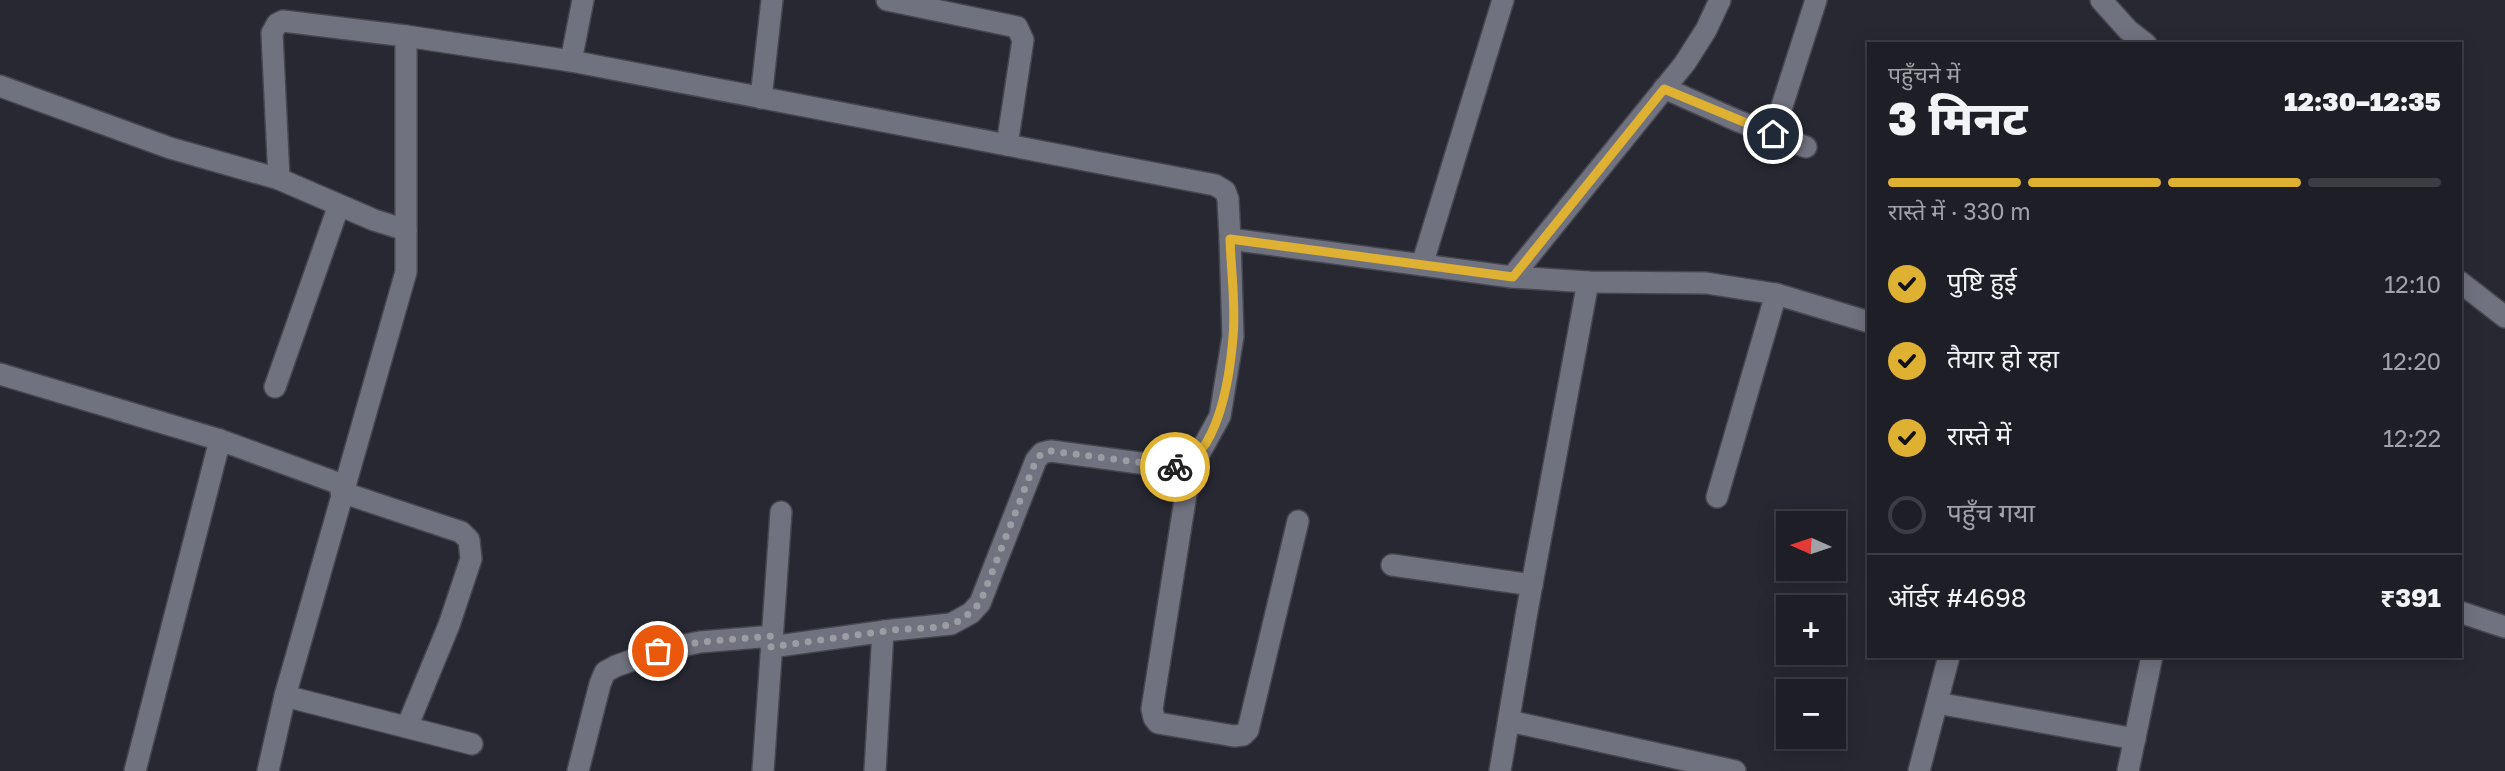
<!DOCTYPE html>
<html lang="hi">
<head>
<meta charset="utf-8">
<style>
	:root { --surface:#1e1e26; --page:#2b2b32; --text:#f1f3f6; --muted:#a1a2a7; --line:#3c3c43; --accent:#deb133 }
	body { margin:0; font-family:"Golos Text","Noto Sans Devanagari",sans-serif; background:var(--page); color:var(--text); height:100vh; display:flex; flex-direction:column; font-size:26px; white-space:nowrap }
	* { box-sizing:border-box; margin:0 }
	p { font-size:23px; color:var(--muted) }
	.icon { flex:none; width:38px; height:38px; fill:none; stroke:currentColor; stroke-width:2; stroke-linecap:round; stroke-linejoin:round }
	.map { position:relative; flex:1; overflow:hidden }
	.details { position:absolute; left:1867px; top:42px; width:595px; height:616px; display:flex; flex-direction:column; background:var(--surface); border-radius:0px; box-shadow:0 4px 18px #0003,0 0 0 2px var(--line) }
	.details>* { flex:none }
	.needle { width:46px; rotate:273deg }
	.controls { position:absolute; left:1776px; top:511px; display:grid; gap:14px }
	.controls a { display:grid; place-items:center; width:70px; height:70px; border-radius:0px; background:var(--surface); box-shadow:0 4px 18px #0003,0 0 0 2px var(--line); font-size:35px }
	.pin { position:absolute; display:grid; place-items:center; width:60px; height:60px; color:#fff; margin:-30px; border:4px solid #fff; border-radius:50%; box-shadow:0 2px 7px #0007 }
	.courier { position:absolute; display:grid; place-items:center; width:70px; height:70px; margin:-35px; border:5px solid #deb133; border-radius:50%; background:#fff; color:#222; box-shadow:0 2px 9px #0007 }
	.overview em { font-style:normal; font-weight:800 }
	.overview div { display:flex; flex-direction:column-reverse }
	.overview { display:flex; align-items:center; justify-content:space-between; height:119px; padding:0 21px }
	h1 { font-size:46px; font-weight:800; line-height:52px }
	.bar { display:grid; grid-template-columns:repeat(4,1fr); gap:10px 7px; align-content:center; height:84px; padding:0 21px }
	.bar i { height:9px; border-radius:5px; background:var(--line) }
	.bar .active { background:var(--accent) }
	.bar p { grid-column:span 4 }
	.line { display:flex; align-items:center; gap:18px; padding:0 21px; border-top:2px solid var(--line) }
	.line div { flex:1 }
	ol { padding:0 21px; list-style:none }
	li { display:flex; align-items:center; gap:21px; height:77px }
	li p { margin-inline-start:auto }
	li .icon { padding:7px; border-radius:50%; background:var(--accent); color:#111; stroke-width:4 }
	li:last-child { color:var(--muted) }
	li i { width:38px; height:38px; border:4px solid var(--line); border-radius:50% }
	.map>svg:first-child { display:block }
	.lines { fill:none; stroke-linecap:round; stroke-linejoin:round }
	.minor-casing { stroke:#45464f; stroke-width:24 }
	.minor { stroke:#71727f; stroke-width:21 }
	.done { stroke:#9c9ca5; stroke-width:7; stroke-dasharray:0 12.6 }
	.route { stroke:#deb133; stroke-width:9 }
</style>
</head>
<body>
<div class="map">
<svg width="2505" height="771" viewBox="0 0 2505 771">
	<rect width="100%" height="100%" fill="#282833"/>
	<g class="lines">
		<g class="minor-casing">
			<g id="minor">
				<polyline points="887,0 1017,27 1023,40 1007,145"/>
				<polyline points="2101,0 2128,30 2146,44"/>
				<polyline points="406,36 571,61 1215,185 1225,191 1228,199 1230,239"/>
				<polyline points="571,61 583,0"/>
				<polyline points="0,86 170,148 279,179 374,220 406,230"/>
				<polyline points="1664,88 1738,121 1806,147"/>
				<polyline points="761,98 772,0"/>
				<polyline points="1773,134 1816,0"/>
				<polyline points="1422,265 1503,0"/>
				<polyline points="1512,277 1588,282 1706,283 1776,294 1869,322"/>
				<polyline points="2460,282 2505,317"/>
				<polyline points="0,374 220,440 343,485"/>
				<polyline points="275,387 339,205"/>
				<polyline points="1191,462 1152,709 1154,718 1158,723 1234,736 1243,735 1248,730 1298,521"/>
				<polyline points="341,492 461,532 469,540 471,559 449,625 407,727"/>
				<polyline points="1717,497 1776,294"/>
				<polyline points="1392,565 1532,585"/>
				<polyline points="2460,612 2505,627"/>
				<polyline points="771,647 893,630 951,624 971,613 980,603 1036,460 1042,453 1051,451 1169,467 1188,464 1198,456 1220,416 1233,336 1230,239 1512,277 1685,63 1706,30 1720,0"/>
				<polyline points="285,696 472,744"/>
				<polyline points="1937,703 2135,739"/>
				<polyline points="1509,721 1735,771"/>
				<polyline points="135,771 220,440"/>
				<polyline points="268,771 285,696 406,272 406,36 283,21 277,24 272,33 279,179"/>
				<polyline points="578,771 600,684 605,672 616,666 658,651 700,642 772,636"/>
				<polyline points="763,771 781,512"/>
				<polyline points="875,771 883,631"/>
				<polyline points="1500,771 1527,611 1588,282"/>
				<polyline points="1919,771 1949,656"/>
				<polyline points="2128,771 2152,656"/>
			</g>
		</g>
		<use href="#minor" class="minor"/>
	</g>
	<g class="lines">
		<polyline class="done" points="658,651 700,642 772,636 771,647 893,630 941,627 962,620 980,603 1036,460 1042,453 1051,451 1175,467"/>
		<path class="route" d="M1175,467C1219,459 1230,374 1233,337C1236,305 1231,271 1230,239L1513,277L1664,89L1773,134"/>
	</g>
</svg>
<div class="controls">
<a><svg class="needle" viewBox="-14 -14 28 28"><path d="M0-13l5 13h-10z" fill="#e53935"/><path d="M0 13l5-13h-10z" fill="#a1a2a7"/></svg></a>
<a>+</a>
<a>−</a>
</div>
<div class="pin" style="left:658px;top:651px;background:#ea580c"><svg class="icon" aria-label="bag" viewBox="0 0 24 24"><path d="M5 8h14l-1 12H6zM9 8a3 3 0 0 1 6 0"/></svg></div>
<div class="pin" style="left:1773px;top:134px;background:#1f2937"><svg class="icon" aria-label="home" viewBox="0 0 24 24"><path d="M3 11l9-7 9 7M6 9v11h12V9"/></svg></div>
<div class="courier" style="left:1175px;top:467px"><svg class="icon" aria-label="bike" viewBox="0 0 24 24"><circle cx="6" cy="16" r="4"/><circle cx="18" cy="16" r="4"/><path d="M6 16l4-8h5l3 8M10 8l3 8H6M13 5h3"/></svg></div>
<section class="details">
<div class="overview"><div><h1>3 मिनट</h1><p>पहुँचने में</p></div><em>12:30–12:35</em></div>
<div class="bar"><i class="active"></i><i class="active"></i><i class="active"></i><i></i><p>रास्ते में · 330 m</p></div>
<ol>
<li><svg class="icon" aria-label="check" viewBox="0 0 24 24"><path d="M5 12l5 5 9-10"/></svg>पुष्टि हुई<p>12:10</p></li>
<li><svg class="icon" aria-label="check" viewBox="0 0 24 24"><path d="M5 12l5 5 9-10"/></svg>तैयार हो रहा<p>12:20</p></li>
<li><svg class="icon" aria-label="check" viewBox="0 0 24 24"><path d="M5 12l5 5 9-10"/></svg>रास्ते में<p>12:22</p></li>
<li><i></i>पहुँच गया</li>
</ol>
<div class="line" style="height:91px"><div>ऑर्डर #4698</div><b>₹391</b></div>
</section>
</div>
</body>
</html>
